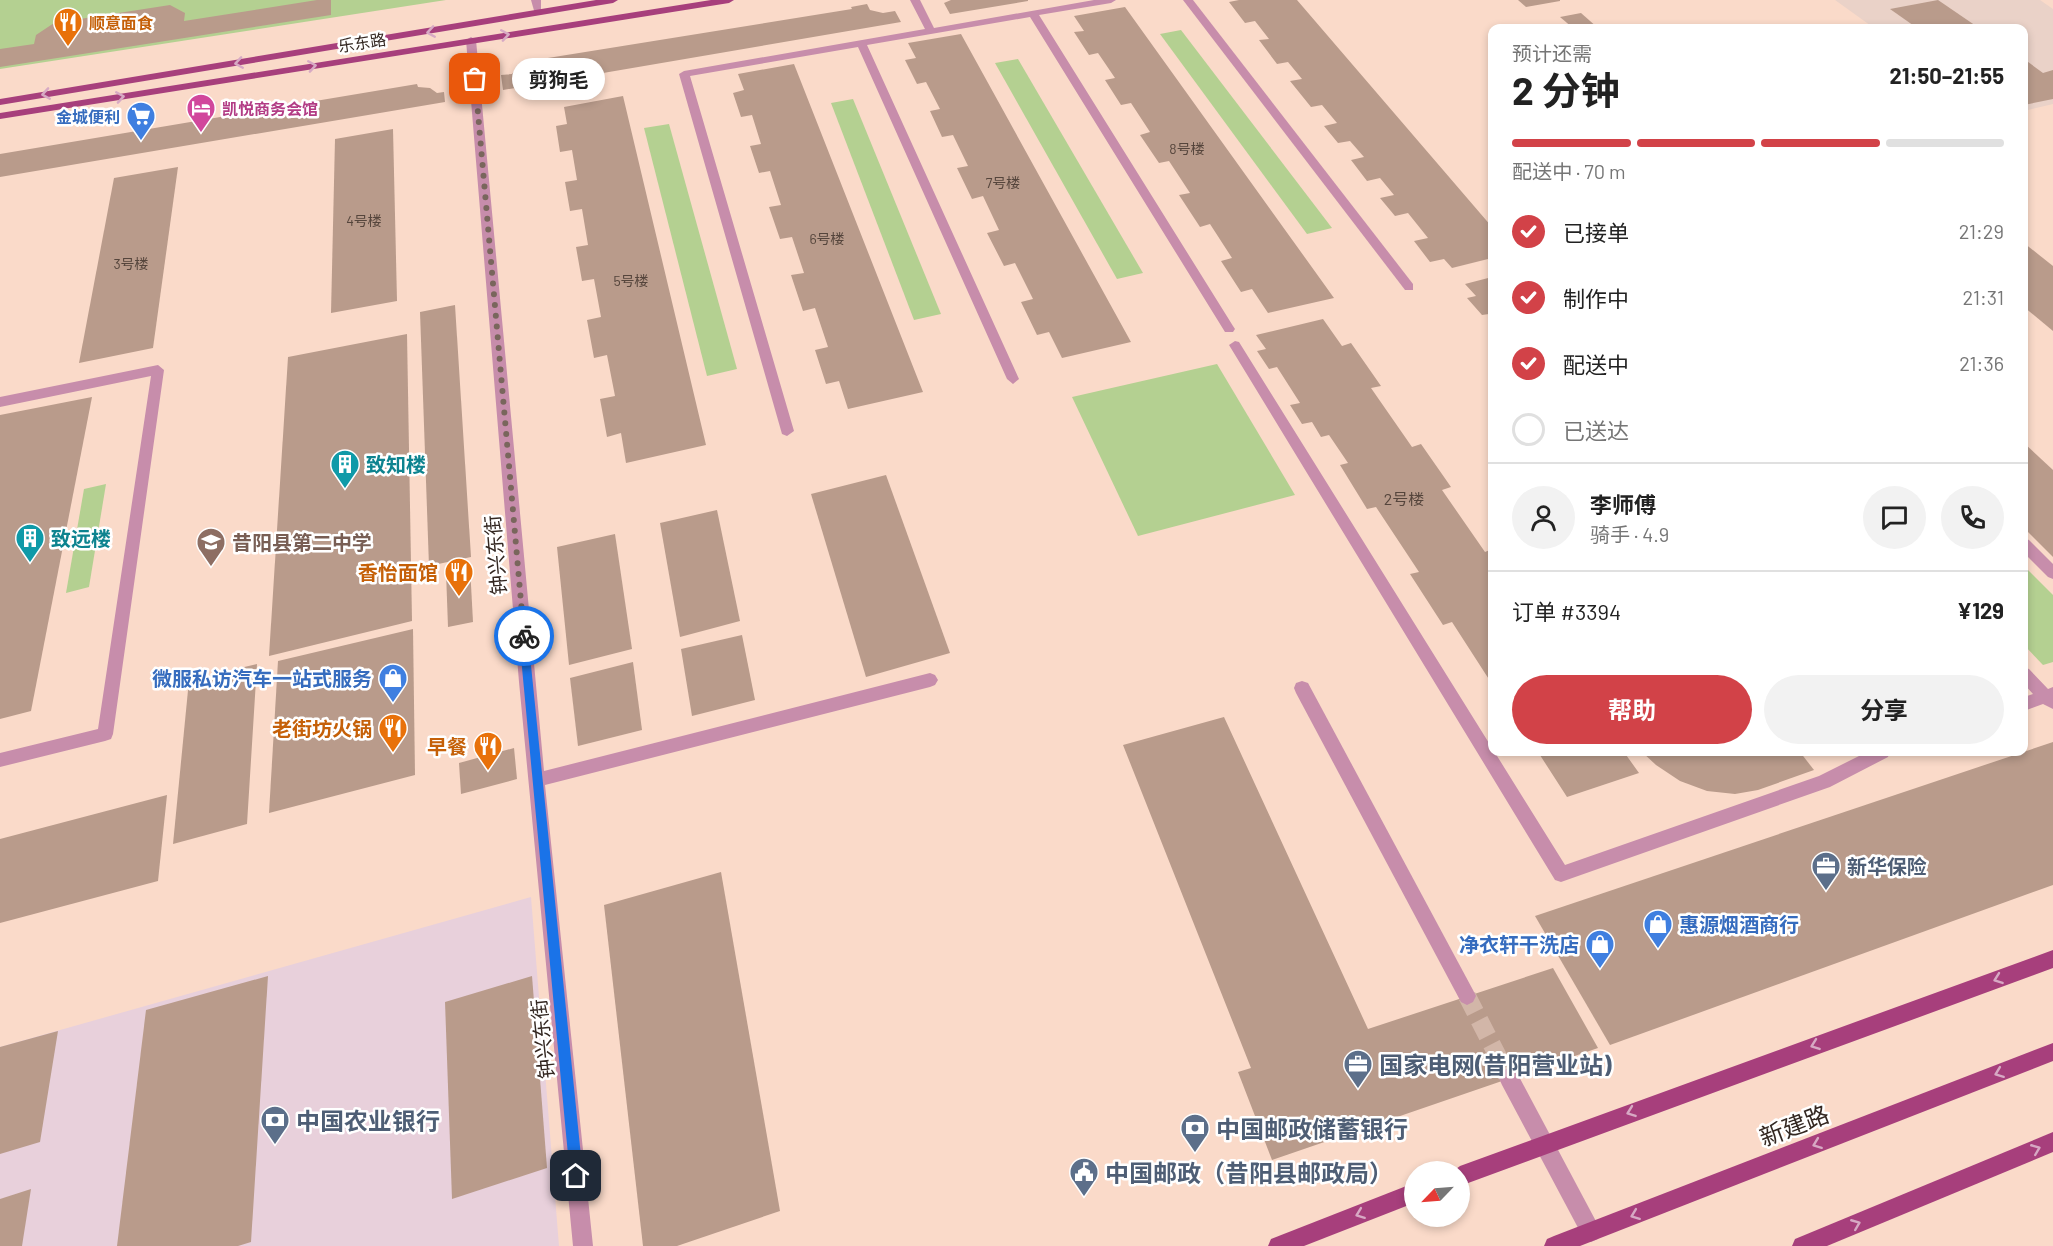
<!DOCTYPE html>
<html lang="zh">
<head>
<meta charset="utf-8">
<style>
	:root { --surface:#fff; --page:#f2f2f2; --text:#222; --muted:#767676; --line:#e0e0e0; --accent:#d24248 }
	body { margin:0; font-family:Barlow,"Noto Sans SC",sans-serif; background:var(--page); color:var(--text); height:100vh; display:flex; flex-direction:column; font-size:22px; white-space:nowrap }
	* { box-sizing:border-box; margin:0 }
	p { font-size:20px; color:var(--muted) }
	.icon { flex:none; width:33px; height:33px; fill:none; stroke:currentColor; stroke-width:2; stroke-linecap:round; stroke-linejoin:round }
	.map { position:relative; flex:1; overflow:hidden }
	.panel { position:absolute; left:1488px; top:24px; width:540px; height:732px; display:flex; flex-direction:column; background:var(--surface); border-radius:12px; box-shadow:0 3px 9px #0003 }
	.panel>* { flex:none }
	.needle { width:39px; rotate:245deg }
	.buttons { position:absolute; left:1404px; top:1161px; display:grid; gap:12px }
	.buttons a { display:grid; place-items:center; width:66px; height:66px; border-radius:50%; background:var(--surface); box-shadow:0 3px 9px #0003; font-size:30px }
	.pin { position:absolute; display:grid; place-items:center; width:51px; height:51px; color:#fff; margin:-26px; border-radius:12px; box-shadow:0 3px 9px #0006 }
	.courier { position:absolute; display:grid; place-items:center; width:60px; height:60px; margin:-30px; border:4px solid #1a73e8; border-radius:50%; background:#fff; color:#222; box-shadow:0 2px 8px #0007 }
	.bubble { position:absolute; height:42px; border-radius:21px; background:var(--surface); box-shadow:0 3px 9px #0003; font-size:20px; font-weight:700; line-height:42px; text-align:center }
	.overview em { font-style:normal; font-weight:700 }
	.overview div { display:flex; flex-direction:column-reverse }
	.overview { display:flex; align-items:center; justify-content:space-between; height:102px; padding:0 24px }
	h1 { font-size:39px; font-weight:700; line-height:45px }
	.bar { display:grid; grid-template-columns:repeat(4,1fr); gap:9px 6px; align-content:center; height:72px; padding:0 24px }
	.bar i { height:8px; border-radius:4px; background:var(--line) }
	.bar .selected { background:var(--accent) }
	.bar p { grid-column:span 4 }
	.line { display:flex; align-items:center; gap:15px; padding:0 24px; border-top:2px solid var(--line) }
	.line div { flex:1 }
	.round { display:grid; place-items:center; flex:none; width:63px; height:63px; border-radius:32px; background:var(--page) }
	ol { padding:0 24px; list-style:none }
	li { display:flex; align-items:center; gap:18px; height:66px }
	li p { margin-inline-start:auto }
	li .icon { padding:6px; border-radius:50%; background:var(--accent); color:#fff; stroke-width:4 }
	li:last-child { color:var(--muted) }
	li i { width:33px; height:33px; border:3px solid var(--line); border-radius:50% }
	.primary-button { display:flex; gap:12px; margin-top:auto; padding:12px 24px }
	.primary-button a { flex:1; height:69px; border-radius:36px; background:var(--accent); color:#fff; font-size:24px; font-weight:700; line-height:69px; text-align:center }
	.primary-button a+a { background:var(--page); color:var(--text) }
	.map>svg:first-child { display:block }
	.commercial { fill:#e8d0db }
	.medical { fill:#ead2c8 }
	.green { fill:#b4d091 }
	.building { fill:#b99b8b }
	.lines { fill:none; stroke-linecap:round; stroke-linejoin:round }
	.minor-tunnel { stroke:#d2b6a8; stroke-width:18; stroke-dasharray:18 9; stroke-linecap:butt }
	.minor { fill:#c78dab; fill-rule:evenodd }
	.major { fill:#a73f7c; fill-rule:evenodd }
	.oneway { stroke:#d7a9c4 }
	.route { fill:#1a73e8 }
	.done { stroke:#79665c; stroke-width:6; stroke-dasharray:0 10.8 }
	.labels { text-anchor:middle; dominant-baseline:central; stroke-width:5; stroke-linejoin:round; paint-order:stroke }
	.far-number-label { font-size:14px; fill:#55453c }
	.far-food-label { font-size:16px; font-weight:bold; fill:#c56008; stroke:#fff; text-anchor:start }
	.far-street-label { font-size:16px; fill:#342822; stroke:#fff }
	.far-hotel-label { font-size:16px; font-weight:bold; fill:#b23c85; stroke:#fff; text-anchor:start }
	.far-shop-label { font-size:16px; font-weight:bold; fill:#366cbe; stroke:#fff; text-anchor:end }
	.number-label { font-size:16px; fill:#55453c }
	.culture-label { font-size:20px; font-weight:bold; fill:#0d838f; stroke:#fff; text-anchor:start }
	.education-label { font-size:20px; font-weight:bold; fill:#785e54; stroke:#fff; text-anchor:start }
	.street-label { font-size:20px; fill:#342822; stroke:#fff }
	.food-label { font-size:20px; font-weight:bold; fill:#c56008; stroke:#fff; text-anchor:end }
	.shop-label { font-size:20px; font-weight:bold; fill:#366cbe; stroke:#fff; text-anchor:end }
	.service-label { font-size:20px; font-weight:bold; fill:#4e5e75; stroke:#fff; text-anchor:start }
	.near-service-label { font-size:24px; font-weight:bold; fill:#4e5e75; stroke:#fff; text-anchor:start }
	.near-street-label { font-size:24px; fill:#342822; stroke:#fff }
</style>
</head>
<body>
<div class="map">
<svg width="2053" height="1246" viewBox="0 0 2053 1246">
	<rect width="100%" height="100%" fill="#fadac9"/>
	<polygon class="commercial" points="531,897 559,1246 0,1246 0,1047"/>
	<polygon class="medical" points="1835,0 2040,0 2053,9 2053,104 2024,111 2024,28 1874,28"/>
	<g class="green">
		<polygon points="0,0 446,0 0,69"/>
		<polygon points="1181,30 1332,228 1307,234 1160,34"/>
		<polygon points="1018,59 1143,273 1117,279 995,63"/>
		<polygon points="853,99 941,314 914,320 831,103"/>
		<polygon points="669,124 737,369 707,376 644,128"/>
		<polygon points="1217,364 1295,495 1138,536 1072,397"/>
		<polygon points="106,484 89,587 66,593 84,489"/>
		<polygon points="2024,566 2053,595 2053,662 2043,665 2024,645"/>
	</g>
	<g class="building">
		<polygon points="317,0 331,0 331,15 0,67 0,49 34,44 36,35 54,23 170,5 185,13 184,21"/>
		<polygon points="951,0 1028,0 1028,1 950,14 944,3"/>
		<polygon points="1239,0 1297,0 1492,227 1492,258 1452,268 1444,259 1430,262 1414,241 1428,238 1408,213 1395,216 1380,198 1394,195 1380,178 1367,181 1351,160 1364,157 1350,141 1338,143 1324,126 1337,123 1322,105 1311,107 1290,81 1302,79 1288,62 1277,64 1259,40 1269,39 1255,21 1245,23 1229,2"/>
		<polygon points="1518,0 1560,0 1560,1 1526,7"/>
		<polygon points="1938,0 1979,28 1917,28 1890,9"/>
		<polygon points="867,4 870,10 883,13 895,11 901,22 503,90 501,75 512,74 516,69 524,67 523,62 852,9 851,7"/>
		<polygon points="1125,7 1334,298 1268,313 1252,289 1241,292 1221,261 1232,258 1210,224 1200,227 1179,195 1190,193 1169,161 1159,163 1140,135 1150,132 1131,103 1121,105 1105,80 1115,78 1098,53 1089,55 1074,32 1084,31 1074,16"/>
		<polygon points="1581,13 1598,28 1573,28 1560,17"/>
		<polygon points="961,34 1131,342 1062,358 1049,332 1037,335 1021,302 1033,299 1015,263 1004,266 987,233 999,230 983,196 972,199 957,168 968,166 953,135 942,137 930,111 940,109 926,82 917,84 905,60 916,58 908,43"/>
		<polygon points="2024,59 2043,73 2053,70 2053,99 2024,105"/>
		<polygon points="794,64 923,392 848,409 839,381 826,384 815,350 828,347 815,308 803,311 791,275 804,273 792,237 780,239 769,207 781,205 770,171 759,173 750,146 761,144 752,115 741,117 733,93 744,90 738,74"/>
		<polygon points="417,84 418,87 430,88 437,93 444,92 445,102 0,177 0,154"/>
		<polygon points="623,96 706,445 626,463 621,433 607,437 600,399 615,396 607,355 594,358 587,320 601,317 594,279 582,281 576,247 588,245 582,209 570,211 565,182 577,180 572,150 560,152 556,126 567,124 564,107"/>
		<polygon points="393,129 397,301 331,313 335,139"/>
		<polygon points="178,167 153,348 79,363 114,178"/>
		<polygon points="2024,243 2053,266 2053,331 2024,307"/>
		<polygon points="1492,277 1492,317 1489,314 1482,315 1467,298 1476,296 1465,284"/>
		<polygon points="455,305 471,557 429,566 420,312"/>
		<polygon points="1323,319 1342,346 1351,343 1381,386 1371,388 1412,447 1421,444 1451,487 1442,490 1485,552 1492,549 1492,684 1452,622 1443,625 1410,574 1419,572 1376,507 1367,509 1340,465 1348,463 1329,435 1321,437 1312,422 1302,424 1290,405 1300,403 1277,367 1269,369 1257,351 1266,349 1256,335"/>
		<polygon points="407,334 412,621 269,656 288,357"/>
		<polygon points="92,397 31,711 0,719 0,415"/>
		<polygon points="2024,443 2053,470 2053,557 2024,528"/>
		<polygon points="886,475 950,653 866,677 811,494"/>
		<polygon points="717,510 740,621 680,637 660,523"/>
		<polygon points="615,534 632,649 569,665 557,547"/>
		<polygon points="470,566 473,622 448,627 446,572"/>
		<polygon points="413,629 415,775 269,813 278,661"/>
		<polygon points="742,635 755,700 692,716 681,649"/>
		<polygon points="633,662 642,730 578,746 570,678"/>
		<polygon points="257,664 247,824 173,844 189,680"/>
		<polygon points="1224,717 1368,1029 1553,968 1598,1048 1272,1160 1238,1072 1251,1068 1123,745"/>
		<polygon points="2053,742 2053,885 1610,1045 1535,916"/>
		<polygon points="514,748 517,779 461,794 459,763"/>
		<polygon points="1523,752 1624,752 1639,773 1567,797 1538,752 1526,756"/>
		<polygon points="1642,752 1800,752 1814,770 1758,790 1735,794 1707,791 1680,781 1656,765"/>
		<polygon points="167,795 158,881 0,923 0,839"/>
		<polygon points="721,872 780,1211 677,1246 643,1246 604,905"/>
		<polygon points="268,976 251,1242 238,1246 117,1246 146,1010"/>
		<polygon points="532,976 547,1168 452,1199 445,1002"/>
		<polygon points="58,1031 40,1142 0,1154 0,1047"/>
		<polygon points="31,1189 22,1246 0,1246 0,1199"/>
	</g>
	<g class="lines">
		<polyline class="minor-tunnel" points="1467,996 1509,1078"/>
		<g class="minor">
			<polygon points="531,0 541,0 541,14 535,14"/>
			<polygon points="910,0 920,0 934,28 1094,0 1116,0 1111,3 1039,15 1233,326 1235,329 1233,332 1225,332 1030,17 867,45 1019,379 1013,384 1007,379 858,47 690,76 794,431 787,436 782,434 679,74 684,71 925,29"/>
			<polygon points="1183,0 1193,0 1413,284 1413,290 1405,290"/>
			<polygon points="471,37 476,40 544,771 930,673 935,675 938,680 935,685 930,687 545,785 593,1246 573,1246 519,682 466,40"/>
			<polygon points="1235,341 1239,342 1565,865 1819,776 1867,752 1890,752 1888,757 1830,787 1561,882 1555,880 1229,345"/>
			<polygon points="158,365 164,370 113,734 111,739 105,741 0,767 0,753 98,729 151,376 0,407 0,397"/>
			<polygon points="2024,538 2029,540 2053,564 2053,579 2048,577 2024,553"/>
			<polygon points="2024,667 2029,669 2048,689 2053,687 2053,709 2043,704 2024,711 2024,697 2033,694 2024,684"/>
			<polygon points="1302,681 1308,683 1473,990 1476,996 1473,1002 1467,1005 1461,1002 1296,693 1294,688 1296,683"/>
			<polygon points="1509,1068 1516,1071 1598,1225 1601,1232 1598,1239 1591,1242 1584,1239 1502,1085 1499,1078 1502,1071"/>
		</g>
		<g class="major">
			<polygon points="596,0 618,0 613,3 0,105 0,99"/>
			<polygon points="711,0 734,0 729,3 0,119 0,113"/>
			<polygon points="2053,950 2053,968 1460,1186 1460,1172 1452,1172 1460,1166"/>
			<polygon points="2053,1043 2053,1061 1580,1246 1544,1246 1547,1239 1554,1236"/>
			<polygon points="2053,1132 2053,1152 1827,1246 1792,1246 1795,1239"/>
			<polygon points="1414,1183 1414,1203 1304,1246 1268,1246 1271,1239"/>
		</g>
	</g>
	<defs><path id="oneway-chevron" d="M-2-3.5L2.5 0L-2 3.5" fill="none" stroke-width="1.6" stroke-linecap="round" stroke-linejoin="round" transform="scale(1.5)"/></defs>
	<g class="oneway">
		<use href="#oneway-chevron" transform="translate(431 32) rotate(171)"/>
		<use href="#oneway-chevron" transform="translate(505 35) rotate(-9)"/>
		<use href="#oneway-chevron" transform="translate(239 63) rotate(171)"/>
		<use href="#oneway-chevron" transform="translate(312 66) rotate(-9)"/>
		<use href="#oneway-chevron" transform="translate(46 94) rotate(171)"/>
		<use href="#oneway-chevron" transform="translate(120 97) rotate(-9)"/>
		<use href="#oneway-chevron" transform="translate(1998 979) rotate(160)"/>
		<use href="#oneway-chevron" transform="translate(1815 1045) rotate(160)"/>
		<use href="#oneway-chevron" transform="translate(1999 1073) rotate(159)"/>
		<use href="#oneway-chevron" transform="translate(1631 1112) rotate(160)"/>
		<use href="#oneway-chevron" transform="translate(1817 1144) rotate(159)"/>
		<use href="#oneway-chevron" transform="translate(2036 1149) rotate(-22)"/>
		<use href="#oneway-chevron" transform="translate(1360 1214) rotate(159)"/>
		<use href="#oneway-chevron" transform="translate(1635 1215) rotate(159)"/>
		<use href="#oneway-chevron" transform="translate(1856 1224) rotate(-22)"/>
	</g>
	<polygon class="route" points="524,632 528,636 583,1176 581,1181 576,1183 572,1181 570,1176 519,636"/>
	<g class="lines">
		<polyline class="done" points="475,79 524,636"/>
	</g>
	<defs>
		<g id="restaurant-pin" transform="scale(1.5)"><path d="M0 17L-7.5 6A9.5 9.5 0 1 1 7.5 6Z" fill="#e8710a" stroke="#fff"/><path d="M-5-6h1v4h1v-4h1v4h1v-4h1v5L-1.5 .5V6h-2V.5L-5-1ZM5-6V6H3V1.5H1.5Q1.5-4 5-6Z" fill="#fff"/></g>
		<g id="hotel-pin" transform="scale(1.5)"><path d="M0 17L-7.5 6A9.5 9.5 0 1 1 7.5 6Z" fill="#d1479c" stroke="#fff"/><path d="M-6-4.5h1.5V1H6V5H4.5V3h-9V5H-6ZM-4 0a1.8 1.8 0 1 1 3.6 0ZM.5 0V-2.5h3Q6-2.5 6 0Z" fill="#fff"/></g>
		<g id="supermarket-pin" transform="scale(1.5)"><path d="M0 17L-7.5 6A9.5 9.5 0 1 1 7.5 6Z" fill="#3f7fe0" stroke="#fff"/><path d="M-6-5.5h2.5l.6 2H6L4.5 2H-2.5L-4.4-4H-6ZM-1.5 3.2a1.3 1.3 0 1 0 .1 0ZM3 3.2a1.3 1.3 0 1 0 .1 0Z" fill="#fff"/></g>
		<g id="building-pin" transform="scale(1.5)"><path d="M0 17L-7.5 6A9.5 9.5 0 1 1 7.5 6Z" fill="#0f9aa8" stroke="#fff"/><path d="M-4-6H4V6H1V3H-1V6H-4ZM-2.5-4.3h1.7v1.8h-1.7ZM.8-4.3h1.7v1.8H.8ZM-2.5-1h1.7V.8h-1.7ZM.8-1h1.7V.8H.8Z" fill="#fff"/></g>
		<g id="school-pin" transform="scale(1.5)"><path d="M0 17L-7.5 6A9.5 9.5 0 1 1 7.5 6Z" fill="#8d6e63" stroke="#fff"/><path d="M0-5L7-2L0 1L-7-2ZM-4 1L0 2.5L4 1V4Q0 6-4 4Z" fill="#fff"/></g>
		<g id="shop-pin" transform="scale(1.5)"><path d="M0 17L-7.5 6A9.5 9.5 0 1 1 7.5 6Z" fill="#3f7fe0" stroke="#fff"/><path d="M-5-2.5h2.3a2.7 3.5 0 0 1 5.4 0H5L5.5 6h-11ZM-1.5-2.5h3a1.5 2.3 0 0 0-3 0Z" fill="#fff"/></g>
		<g id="office-pin" transform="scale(1.5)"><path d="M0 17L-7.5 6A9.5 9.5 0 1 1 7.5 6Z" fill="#5c6f8a" stroke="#fff"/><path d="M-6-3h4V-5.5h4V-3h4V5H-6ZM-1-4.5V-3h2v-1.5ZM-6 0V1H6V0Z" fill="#fff"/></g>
		<g id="bank-pin" transform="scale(1.5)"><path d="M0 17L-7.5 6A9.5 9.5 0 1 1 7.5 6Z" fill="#5c6f8a" stroke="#fff"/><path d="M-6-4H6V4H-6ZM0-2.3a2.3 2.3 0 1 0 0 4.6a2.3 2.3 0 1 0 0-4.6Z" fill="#fff"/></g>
		<g id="civic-pin" transform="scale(1.5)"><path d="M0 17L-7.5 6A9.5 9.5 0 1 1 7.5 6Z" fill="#5c6f8a" stroke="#fff"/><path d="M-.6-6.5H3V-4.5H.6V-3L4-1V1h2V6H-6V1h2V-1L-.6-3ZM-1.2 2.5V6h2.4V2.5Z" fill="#fff"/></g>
	</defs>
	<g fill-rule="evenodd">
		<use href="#restaurant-pin" x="68" y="22"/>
		<use href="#hotel-pin" x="201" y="108"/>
		<use href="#supermarket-pin" x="141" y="116"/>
		<use href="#building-pin" x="345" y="464"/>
		<use href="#building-pin" x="30" y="538"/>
		<use href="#school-pin" x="211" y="542"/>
		<use href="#restaurant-pin" x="459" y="572"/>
		<use href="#shop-pin" x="393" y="678"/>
		<use href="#restaurant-pin" x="393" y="728"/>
		<use href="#restaurant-pin" x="488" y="746"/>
		<use href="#office-pin" x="1826" y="866"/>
		<use href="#shop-pin" x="1658" y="924"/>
		<use href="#shop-pin" x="1600" y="944"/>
		<use href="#office-pin" x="1358" y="1064"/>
		<use href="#bank-pin" x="275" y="1120"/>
		<use href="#bank-pin" x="1195" y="1128"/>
		<use href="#civic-pin" x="1084" y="1172"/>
	</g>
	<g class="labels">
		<g class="far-number-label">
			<text x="1187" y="148">8号楼</text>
			<text x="1003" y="182">7号楼</text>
			<text x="364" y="220">4号楼</text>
			<text x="827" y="238">6号楼</text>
			<text x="131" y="263">3号楼</text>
			<text x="631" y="280">5号楼</text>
		</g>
		<g class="far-food-label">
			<text x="89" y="22">顺意面食</text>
		</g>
		<g class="far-street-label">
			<text transform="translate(362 42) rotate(-9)">乐东路</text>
		</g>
		<g class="far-hotel-label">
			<text x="222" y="108">凯悦商务会馆</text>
		</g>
		<g class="far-shop-label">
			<text x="120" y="116">金城便利</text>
		</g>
		<g class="number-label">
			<text x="1404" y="498">2号楼</text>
		</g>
		<g class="culture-label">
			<text x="366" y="464">致知楼</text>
			<text x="51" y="538">致远楼</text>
		</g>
		<g class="education-label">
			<text x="232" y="542">昔阳县第二中学</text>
		</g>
		<g class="street-label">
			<text transform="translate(495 555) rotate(-95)">钟兴东街</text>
			<text transform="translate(542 1039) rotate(-96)">钟兴东街</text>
		</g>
		<g class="food-label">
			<text x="438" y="572">香怡面馆</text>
			<text x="372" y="728">老街坊火锅</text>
			<text x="467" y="746">早餐</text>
		</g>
		<g class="shop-label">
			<text x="372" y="678">微服私访汽车一站式服务</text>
			<text x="1679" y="924" text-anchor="start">惠源烟酒商行</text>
			<text x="1579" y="944">净衣轩干洗店</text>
		</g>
		<g class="service-label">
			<text x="1847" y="866">新华保险</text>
		</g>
		<g class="near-service-label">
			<text x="1379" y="1064">国家电网(昔阳营业站)</text>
			<text x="296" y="1120">中国农业银行</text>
			<text x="1216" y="1128">中国邮政储蓄银行</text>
			<text x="1105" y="1172">中国邮政（昔阳县邮政局）</text>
		</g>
		<g class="near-street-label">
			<text transform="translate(1794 1125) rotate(-21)">新建路</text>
		</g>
	</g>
</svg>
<div class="buttons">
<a><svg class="needle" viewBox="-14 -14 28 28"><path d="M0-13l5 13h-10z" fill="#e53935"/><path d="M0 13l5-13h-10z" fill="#767676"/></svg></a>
</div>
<div class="pin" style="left:475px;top:79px;background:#ea580c"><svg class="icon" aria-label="bag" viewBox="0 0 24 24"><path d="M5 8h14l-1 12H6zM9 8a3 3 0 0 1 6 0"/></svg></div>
<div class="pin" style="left:576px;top:1176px;background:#1f2937"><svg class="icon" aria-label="home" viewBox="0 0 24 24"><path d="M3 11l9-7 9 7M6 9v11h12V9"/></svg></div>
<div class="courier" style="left:524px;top:636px"><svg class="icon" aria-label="bike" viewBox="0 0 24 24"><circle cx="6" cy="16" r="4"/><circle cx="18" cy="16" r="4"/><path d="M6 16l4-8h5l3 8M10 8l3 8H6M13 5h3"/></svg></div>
<div class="bubble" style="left:512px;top:58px;width:93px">剪狗毛</div>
<section class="panel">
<div class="overview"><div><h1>2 分钟</h1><p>预计还需</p></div><em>21:50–21:55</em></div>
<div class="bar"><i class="selected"></i><i class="selected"></i><i class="selected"></i><i></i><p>配送中 · 70 m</p></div>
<ol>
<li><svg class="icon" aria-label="check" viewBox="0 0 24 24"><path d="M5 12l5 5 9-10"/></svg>已接单<p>21:29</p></li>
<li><svg class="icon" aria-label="check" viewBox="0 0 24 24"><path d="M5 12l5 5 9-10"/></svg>制作中<p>21:31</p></li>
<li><svg class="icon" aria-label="check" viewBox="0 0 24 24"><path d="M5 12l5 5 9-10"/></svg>配送中<p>21:36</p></li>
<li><i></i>已送达</li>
</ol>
<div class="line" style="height:108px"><a class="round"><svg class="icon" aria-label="person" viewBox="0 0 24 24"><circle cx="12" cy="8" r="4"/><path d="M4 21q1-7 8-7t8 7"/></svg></a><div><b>李师傅</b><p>骑手 · 4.9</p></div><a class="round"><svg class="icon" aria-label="chat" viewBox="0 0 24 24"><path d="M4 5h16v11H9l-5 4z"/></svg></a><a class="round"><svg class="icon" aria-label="phone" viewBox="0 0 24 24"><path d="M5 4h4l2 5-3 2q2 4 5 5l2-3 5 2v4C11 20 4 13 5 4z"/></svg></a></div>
<div class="line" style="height:78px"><div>订单 #3394</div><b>¥129</b></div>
<div class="primary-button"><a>帮助</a><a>分享</a></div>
</section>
</div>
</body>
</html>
